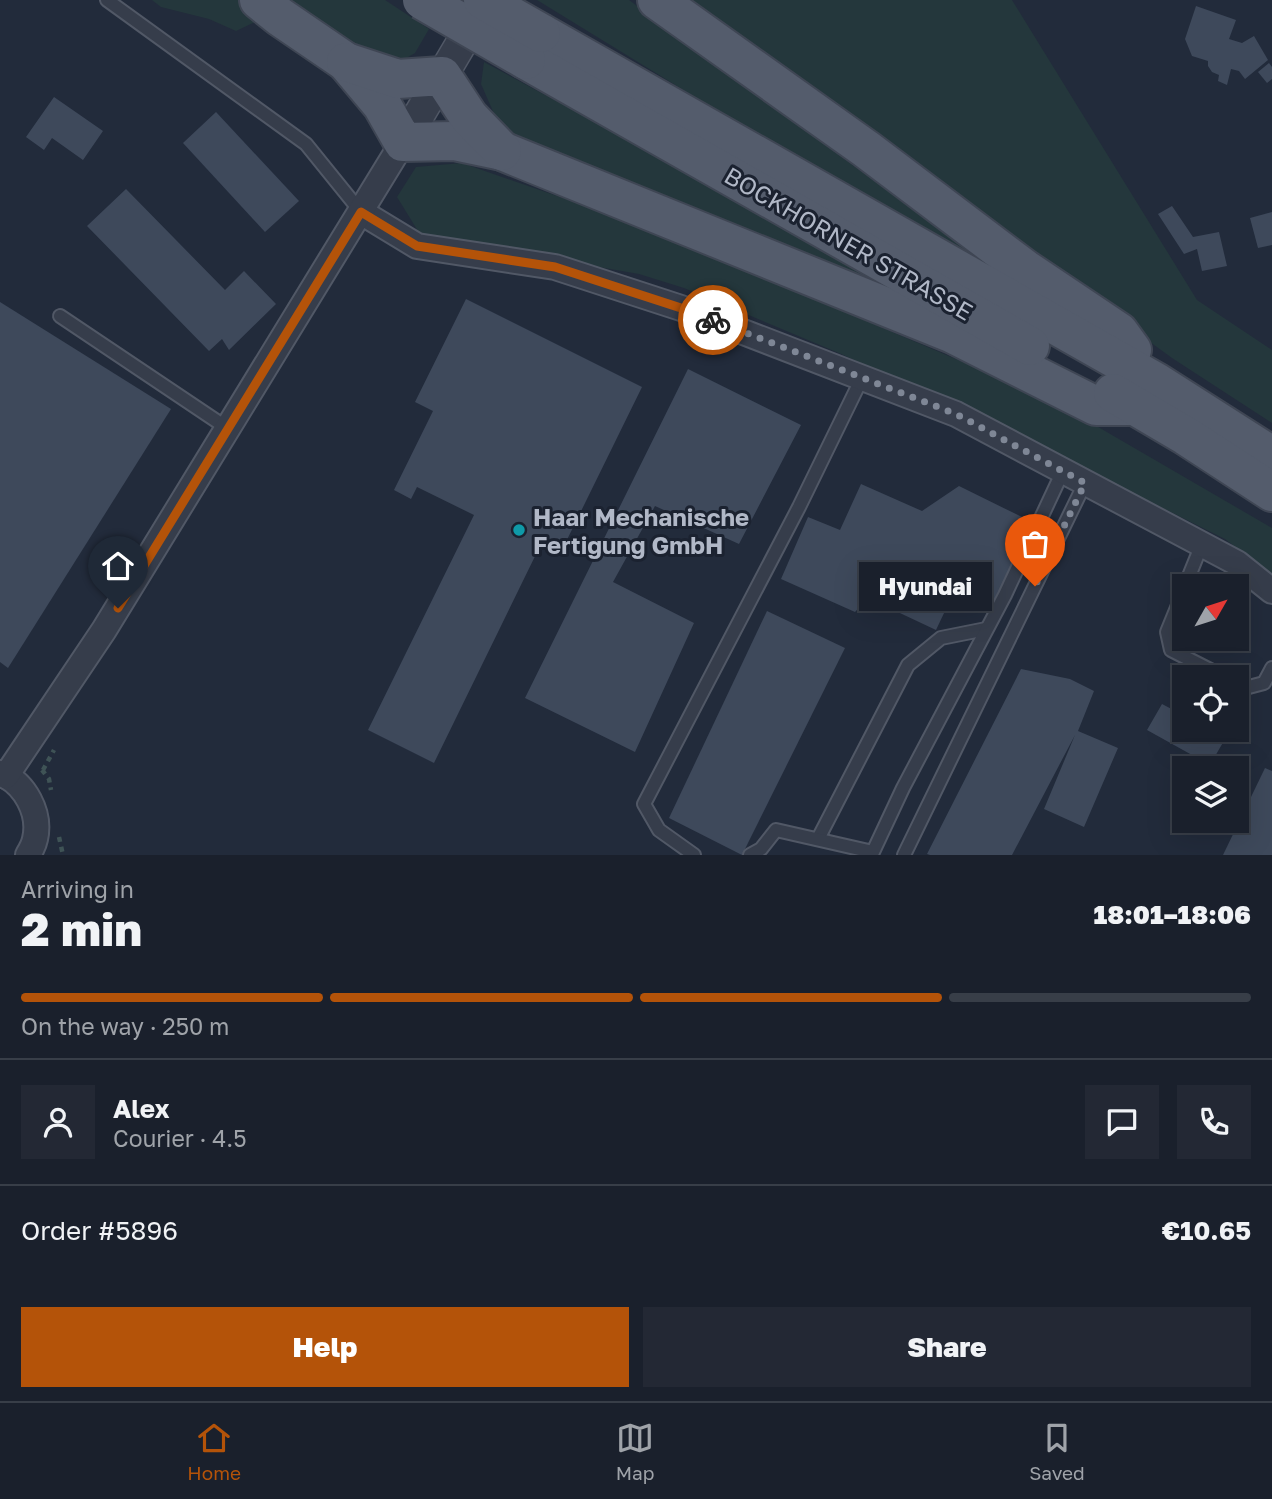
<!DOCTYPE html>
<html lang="en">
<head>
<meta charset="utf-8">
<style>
	:root { --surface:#1a202c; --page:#232834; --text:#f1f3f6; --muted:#9fa3a9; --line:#383e48; --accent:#b45309 }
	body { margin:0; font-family:"Golos Text",sans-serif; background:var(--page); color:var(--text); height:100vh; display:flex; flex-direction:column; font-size:26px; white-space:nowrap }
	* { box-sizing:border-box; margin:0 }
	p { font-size:23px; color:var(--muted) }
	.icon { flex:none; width:38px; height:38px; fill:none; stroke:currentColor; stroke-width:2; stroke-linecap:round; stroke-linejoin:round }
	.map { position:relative; height:855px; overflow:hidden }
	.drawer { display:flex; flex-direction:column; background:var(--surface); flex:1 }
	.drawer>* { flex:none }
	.needle { width:46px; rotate:51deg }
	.controls { position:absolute; left:1172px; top:574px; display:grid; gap:14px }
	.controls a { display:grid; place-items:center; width:77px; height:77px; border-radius:0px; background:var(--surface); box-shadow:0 7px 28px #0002,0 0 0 2px var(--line); font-size:35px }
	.pin { position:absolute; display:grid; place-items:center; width:60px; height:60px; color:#fff; margin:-72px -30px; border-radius:50% 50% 50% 0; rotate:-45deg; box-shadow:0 0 7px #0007 }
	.pin .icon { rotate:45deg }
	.courier { position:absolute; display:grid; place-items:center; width:70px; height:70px; margin:-35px; border:5px solid #b45309; border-radius:50%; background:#fff; color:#222; box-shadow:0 2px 9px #0007 }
	.bubble { position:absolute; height:49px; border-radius:0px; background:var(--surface); box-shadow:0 7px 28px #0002,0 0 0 2px var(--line); font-size:23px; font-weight:800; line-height:49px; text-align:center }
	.head em { font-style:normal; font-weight:800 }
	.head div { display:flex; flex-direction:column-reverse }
	.head { display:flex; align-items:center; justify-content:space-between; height:119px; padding:0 21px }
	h1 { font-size:46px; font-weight:800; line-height:52px }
	.bar { display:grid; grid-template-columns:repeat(4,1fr); gap:10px 7px; align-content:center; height:84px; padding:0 21px }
	.bar i { height:9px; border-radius:5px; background:var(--line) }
	.bar .selected { background:var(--accent) }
	.bar p { grid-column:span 4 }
	.line { display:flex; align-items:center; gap:18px; padding:0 21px; border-top:2px solid var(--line) }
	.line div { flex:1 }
	.round { display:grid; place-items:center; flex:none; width:74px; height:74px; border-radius:0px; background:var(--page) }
	.button { display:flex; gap:14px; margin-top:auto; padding:14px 21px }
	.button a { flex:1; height:80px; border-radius:0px; background:var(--accent); color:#fff; font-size:28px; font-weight:800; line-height:80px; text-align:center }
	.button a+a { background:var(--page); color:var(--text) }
	.dock { display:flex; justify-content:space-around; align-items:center; height:98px; border-top:2px solid var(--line); background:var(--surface); font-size:19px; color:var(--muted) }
	.dock a { display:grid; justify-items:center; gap:4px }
	.dock .selected { color:var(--accent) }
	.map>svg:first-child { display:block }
	.green { fill:#24373c }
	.building { fill:#3e495b }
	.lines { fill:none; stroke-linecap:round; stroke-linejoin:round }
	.service-casing { stroke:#515866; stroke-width:16 }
	.minor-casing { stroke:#515866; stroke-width:28 }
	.tertiary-casing { stroke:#515866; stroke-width:33 }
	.primary-casing { stroke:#3f4654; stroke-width:42 }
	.path { stroke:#3f5356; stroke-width:4.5; stroke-dasharray:5 5; stroke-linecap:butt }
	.service { stroke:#363d4b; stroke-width:12 }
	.minor { stroke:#363d4b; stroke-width:24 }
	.tertiary { stroke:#363d4b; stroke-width:30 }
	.primary { stroke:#545c6c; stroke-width:38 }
	.primary-bridge-casing { stroke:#3f4654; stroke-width:42; stroke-linecap:butt }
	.primary-bridge { stroke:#545c6c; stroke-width:38 }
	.done { stroke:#7f8796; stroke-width:7; stroke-dasharray:0 12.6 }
	.route { stroke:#b45309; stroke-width:9 }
	.culture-dot { fill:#0f9aa8; stroke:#1b2230; stroke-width:2.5 }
	.labels { text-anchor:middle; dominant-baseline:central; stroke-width:6; stroke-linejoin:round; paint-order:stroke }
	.street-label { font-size:24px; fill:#b1b8c7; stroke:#1b2230 }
	.poi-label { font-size:24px; font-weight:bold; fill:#b1b8c7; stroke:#1b2230; text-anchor:start }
</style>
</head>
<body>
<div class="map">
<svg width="1272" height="855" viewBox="0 0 1272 855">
	<rect width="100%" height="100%" fill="#222b3b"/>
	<g class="green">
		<polygon points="152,0 243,0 251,7 255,22 236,31 209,19 161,7"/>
		<polygon points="290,0 385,0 429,29 415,53 398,63 356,50"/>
		<polygon points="537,0 629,0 1011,282 838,185"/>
		<polygon points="677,0 1012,0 1197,300 1272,350 1272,423 1172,358 716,26"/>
		<polygon points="484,62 785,224 937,310 588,176 499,125 481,84"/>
		<polygon points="462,163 641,225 1050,399 1272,528 1272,575 1225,539 996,425 839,353 684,288 639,274 421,236 397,197 416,167"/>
	</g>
	<g class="building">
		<polygon points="1196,6 1236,20 1229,39 1242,43 1254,36 1268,60 1245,79 1239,71 1231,69 1227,85 1218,81 1219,75 1212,72 1208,66 1208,61 1192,56 1185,39"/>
		<polygon points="1269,63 1272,67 1272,79 1267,83 1258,72"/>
		<polygon points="54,97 103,131 83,160 52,138 44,150 26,137"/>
		<polygon points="216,112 299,201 265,232 183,143"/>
		<polygon points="126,189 225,290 244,271 276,304 229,350 222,339 209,351 87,226"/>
		<polygon points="1172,206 1193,237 1219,232 1227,266 1202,271 1197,249 1184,254 1158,214"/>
		<polygon points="1272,212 1272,245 1258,248 1250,218"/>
		<polygon points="466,299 642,387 560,554 541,544 434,763 368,730 474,515 417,487 411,499 394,490 433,411 415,402"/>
		<polygon points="0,302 171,409 8,668 0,662"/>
		<polygon points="688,369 801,425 739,544 655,506 613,582 694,623 635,752 525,698"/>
		<polygon points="861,484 922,511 959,486 1034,523 992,610 954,592 936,630 868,598 855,612 781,579 808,517 840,530"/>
		<polygon points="767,611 845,648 742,855 669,818"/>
		<polygon points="1021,669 1070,679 1094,691 1078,731 1118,748 1084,827 1044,809 1075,735 1012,855 930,855 927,854"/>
		<polygon points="1162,704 1185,716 1185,730 1209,730 1225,739 1210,765 1147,730"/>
		<polygon points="1265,768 1272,771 1272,855 1223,855"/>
	</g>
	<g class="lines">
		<g class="service-casing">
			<g id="service">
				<polyline points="107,0 306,144 361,212"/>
				<polyline points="60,316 227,428"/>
				<polyline points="1185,586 1202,544"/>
				<polyline points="1185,588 1167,632 1171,650 1224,677"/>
				<polyline points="1237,684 1245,688 1264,683 1272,668"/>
				<polyline points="818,839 908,665 941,638 986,629"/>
				<polyline points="694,855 659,830 644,804 799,507 862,378"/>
				<polyline points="750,855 761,849 776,830 873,852 903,788 1005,595 1063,471"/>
				<polyline points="904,855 1085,483"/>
			</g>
		</g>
		<g class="minor-casing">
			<g id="minor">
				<polyline points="361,212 417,246 555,267 681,308 956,414 1237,563 1272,591"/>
				<path d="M0,773C25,783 41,813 35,839C34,844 31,850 28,855"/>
				<polyline points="6,776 104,630 403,142"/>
			</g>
		</g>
		<g class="tertiary-casing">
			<polyline id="tertiary" points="403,142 481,10"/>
		</g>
		<g class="primary-casing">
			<g id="primary">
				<polyline points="259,0 280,17 346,62 382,105 403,142 454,141 502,151 953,334 1096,406 1136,406"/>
				<polyline points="657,0 866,149 1025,269 1119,332 1132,350"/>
				<polyline points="541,33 1156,382 1272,456"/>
				<polyline points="526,60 1030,346"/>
				<polyline points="346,62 398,79 442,76 469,117 502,151"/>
				<polyline points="1113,393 1186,436 1272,492"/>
			</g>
		</g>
		<g class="path">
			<polyline points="42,770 49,779 51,790"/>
			<polyline points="43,770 54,750"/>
			<polyline points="59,837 63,855"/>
		</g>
		<use href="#service" class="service"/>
		<use href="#minor" class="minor"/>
		<use href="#tertiary" class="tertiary"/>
		<use href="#primary" class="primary"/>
		<g class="primary-bridge-casing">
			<g id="primary-bridge">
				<polyline points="422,0 526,60"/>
				<polyline points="483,0 541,33"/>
			</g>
		</g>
		<use href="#primary-bridge" class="primary-bridge"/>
	</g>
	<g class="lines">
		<polyline class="done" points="713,320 956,414 1085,483 1035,586"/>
		<polyline class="route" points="118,608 361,212 417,246 555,267 681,308 713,320"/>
	</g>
	<circle class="culture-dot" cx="519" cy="530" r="7"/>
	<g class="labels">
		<g class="street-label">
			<text transform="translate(849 243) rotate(30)">BOCKHORNER STRASSE</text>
		</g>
		<g class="poi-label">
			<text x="533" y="516">Haar Mechanische<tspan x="533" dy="28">Fertigung GmbH</tspan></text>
		</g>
	</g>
</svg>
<div class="controls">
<a><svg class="needle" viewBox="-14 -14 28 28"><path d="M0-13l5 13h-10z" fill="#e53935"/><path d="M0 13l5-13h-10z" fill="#9fa3a9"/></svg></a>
<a><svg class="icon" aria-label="locate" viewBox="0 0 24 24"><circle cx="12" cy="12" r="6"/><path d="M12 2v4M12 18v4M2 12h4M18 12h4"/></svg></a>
<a><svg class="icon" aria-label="layers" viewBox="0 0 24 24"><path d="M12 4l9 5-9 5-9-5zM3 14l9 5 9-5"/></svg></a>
</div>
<div class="pin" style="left:1035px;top:586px;background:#ea580c"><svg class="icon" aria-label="bag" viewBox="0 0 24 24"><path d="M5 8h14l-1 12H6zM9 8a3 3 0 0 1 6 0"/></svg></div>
<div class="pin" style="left:118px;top:608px;background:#1f2937"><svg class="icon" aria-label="home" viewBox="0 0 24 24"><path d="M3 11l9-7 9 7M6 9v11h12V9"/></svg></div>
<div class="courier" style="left:713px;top:320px"><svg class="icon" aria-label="bike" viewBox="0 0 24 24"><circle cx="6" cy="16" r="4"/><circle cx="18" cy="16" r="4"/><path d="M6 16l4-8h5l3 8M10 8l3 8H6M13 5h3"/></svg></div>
<div class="bubble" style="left:859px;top:562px;width:133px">Hyundai</div>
</div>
<section class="drawer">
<div class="head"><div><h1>2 min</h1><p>Arriving in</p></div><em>18:01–18:06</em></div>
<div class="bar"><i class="selected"></i><i class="selected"></i><i class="selected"></i><i></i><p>On the way · 250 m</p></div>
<div class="line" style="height:126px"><a class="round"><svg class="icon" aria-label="person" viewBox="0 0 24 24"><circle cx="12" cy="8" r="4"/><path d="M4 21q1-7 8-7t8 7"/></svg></a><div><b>Alex</b><p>Courier · 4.5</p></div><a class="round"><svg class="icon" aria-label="chat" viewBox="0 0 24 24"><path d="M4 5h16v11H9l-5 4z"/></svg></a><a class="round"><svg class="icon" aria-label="phone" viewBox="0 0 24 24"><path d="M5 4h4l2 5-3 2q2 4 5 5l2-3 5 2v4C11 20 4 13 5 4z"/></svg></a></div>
<div class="line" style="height:91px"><div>Order #5896</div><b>€10.65</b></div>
<div class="button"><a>Help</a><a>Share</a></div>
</section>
<nav class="dock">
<a class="selected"><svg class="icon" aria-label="home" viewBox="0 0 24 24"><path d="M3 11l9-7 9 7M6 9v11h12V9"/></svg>Home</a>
<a><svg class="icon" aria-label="map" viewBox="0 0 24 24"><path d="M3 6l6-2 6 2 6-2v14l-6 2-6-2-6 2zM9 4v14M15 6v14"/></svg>Map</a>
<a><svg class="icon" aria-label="saved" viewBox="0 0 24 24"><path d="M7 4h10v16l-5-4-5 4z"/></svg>Saved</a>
</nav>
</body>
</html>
